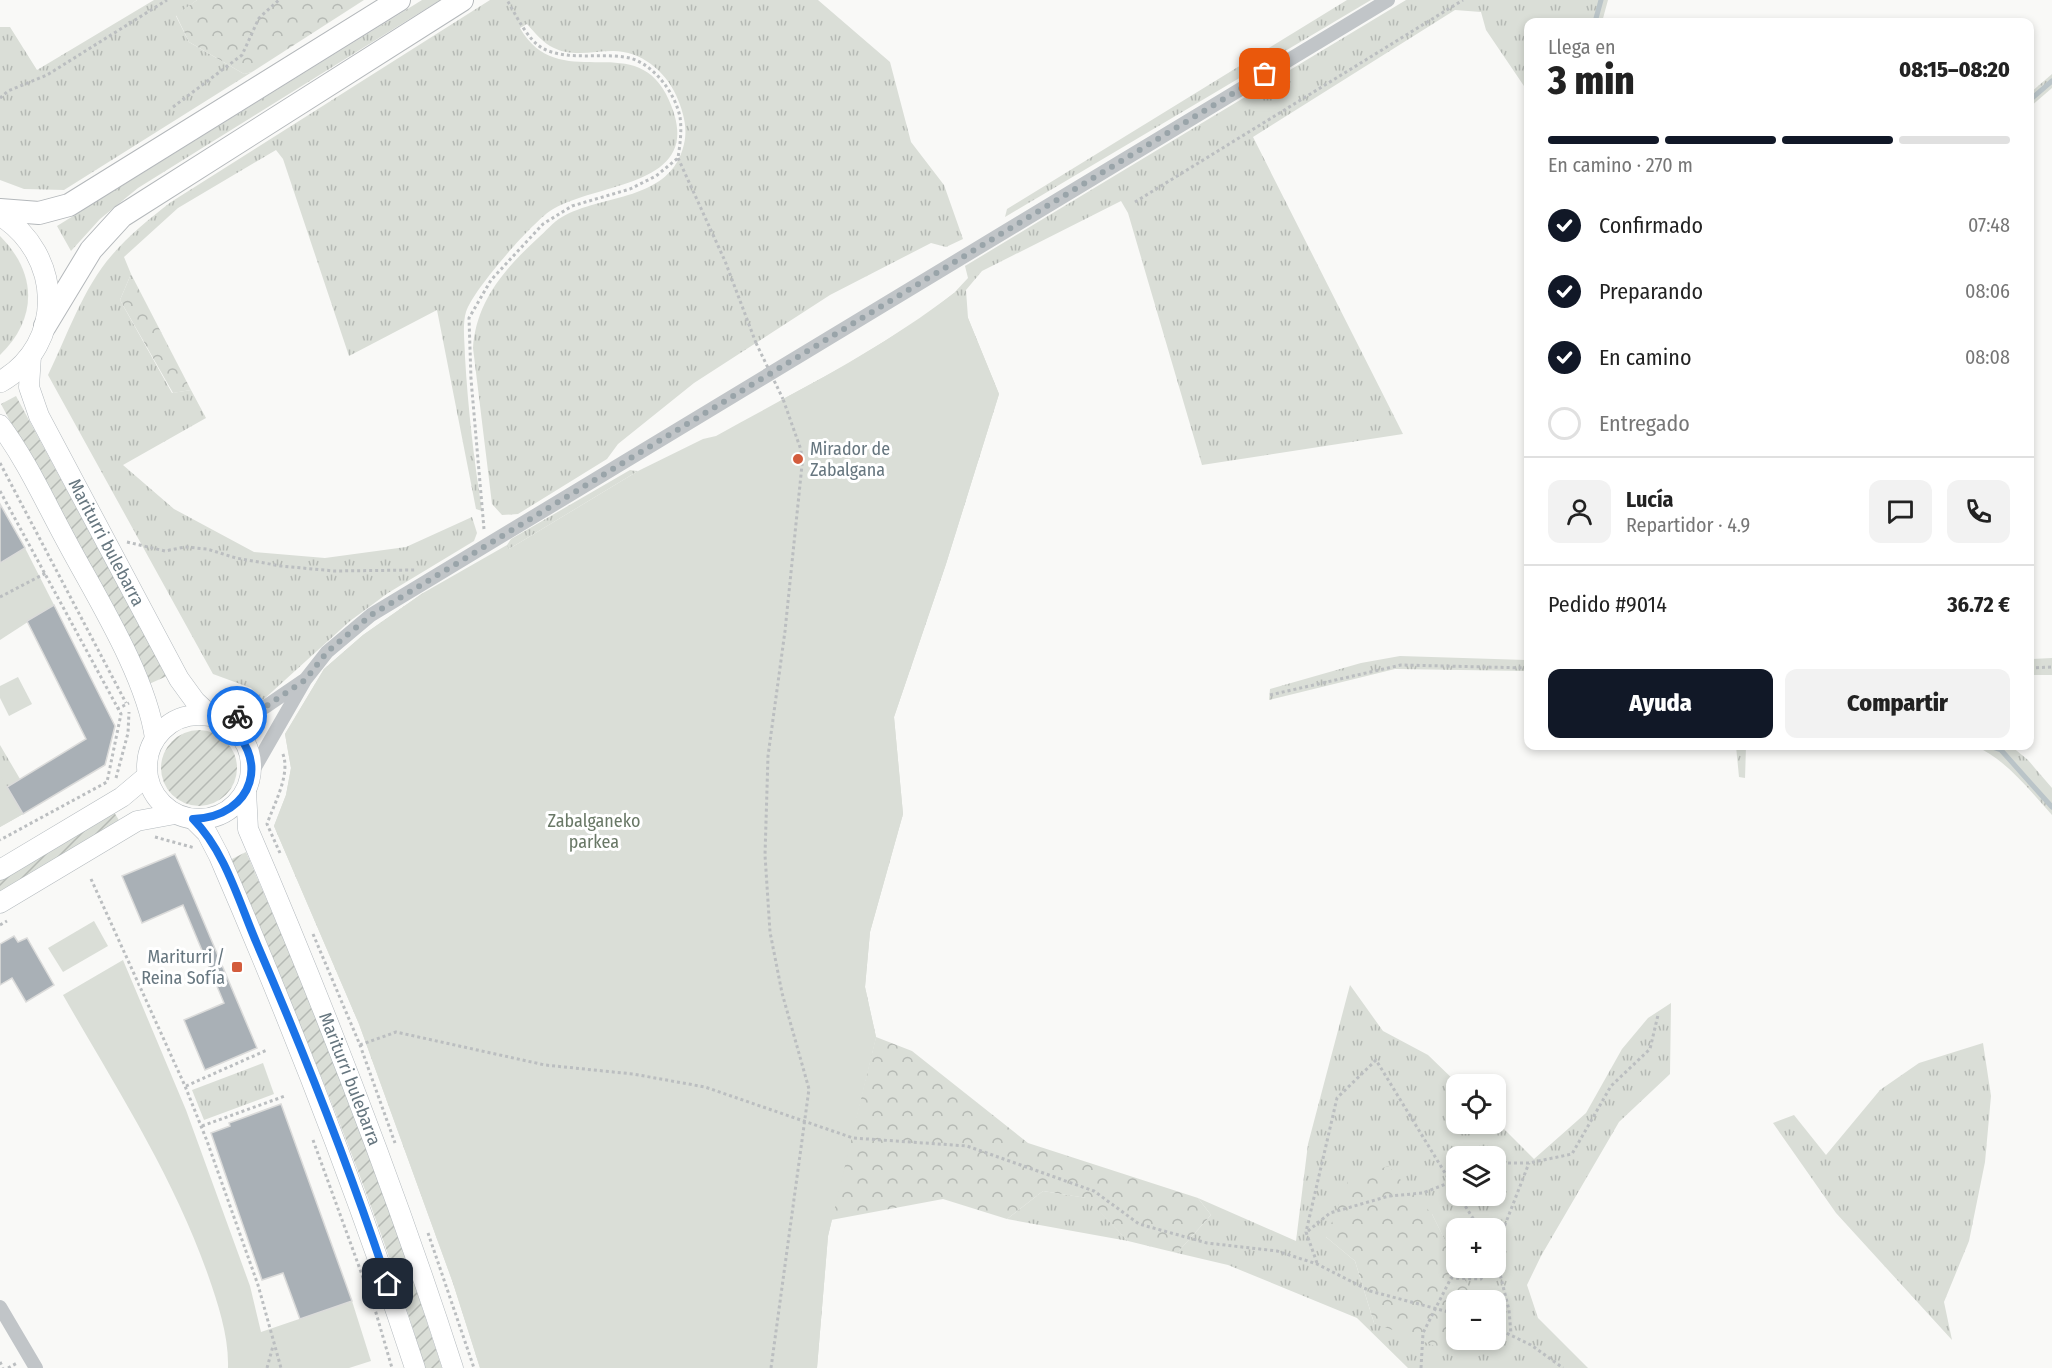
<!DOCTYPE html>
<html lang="es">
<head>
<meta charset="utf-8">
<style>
	:root { --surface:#fff; --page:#f2f2f2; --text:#222; --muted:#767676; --line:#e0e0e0; --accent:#111827 }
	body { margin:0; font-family:"Fira Sans Condensed",sans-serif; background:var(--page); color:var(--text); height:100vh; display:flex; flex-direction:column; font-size:22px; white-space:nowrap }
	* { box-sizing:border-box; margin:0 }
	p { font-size:20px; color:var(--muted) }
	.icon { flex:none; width:33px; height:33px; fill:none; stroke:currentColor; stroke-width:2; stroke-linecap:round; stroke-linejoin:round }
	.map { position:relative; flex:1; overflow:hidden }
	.drawer { position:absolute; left:1524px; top:18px; width:510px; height:732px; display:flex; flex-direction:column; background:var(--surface); border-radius:12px; box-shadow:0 3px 9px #0003 }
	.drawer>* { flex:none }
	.buttons { position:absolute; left:1446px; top:1074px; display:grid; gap:12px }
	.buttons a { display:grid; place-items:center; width:60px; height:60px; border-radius:12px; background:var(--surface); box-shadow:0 3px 9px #0003; font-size:30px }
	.pin { position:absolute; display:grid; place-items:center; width:51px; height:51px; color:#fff; margin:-26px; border-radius:12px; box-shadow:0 3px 9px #0006 }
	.courier { position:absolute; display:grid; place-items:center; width:60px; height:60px; margin:-30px; border:4px solid #1a73e8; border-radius:50%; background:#fff; color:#222; box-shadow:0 2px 8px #0007 }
	.overview em { font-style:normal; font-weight:800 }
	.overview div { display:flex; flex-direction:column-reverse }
	.overview { display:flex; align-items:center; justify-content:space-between; height:102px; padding:0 24px }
	h1 { font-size:39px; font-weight:800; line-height:45px }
	.bar { display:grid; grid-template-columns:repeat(4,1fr); gap:9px 6px; align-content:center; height:72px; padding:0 24px }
	.bar i { height:8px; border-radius:4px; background:var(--line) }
	.bar .active { background:var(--accent) }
	.bar p { grid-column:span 4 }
	.line { display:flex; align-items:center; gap:15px; padding:0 24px; border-top:2px solid var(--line) }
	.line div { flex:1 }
	.round { display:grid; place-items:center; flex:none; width:63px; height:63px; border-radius:12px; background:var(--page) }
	ol { padding:0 24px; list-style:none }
	li { display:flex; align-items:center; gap:18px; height:66px }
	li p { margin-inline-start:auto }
	li .icon { padding:6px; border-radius:50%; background:var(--accent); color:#fff; stroke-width:4 }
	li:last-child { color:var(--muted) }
	li i { width:33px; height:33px; border:3px solid var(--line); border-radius:50% }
	.action { display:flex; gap:12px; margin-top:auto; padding:12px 24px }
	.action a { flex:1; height:69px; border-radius:12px; background:var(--accent); color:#fff; font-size:24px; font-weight:800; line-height:69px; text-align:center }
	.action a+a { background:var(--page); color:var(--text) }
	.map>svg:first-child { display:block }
	.grass { fill:url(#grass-tufts); fill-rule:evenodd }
	.forest { fill:url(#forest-crowns) }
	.park { fill:#daded7 }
	.garden { fill:url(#garden-furrows) }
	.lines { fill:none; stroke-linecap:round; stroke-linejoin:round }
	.stream { stroke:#bac4c8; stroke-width:5 }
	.building { fill:#a9b0b6; stroke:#dbdbda; stroke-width:1.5 }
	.secondary-casing { stroke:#b3b9bd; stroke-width:21 }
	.primary-casing { stroke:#b4b9bc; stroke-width:22 }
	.trunk-casing { stroke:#b4b8bb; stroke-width:24 }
	.path { stroke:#bbbec0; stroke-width:3; stroke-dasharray:3 3; stroke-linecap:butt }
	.minor { stroke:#c1c5c8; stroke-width:14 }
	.secondary { stroke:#fff; stroke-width:20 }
	.primary { stroke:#fff; stroke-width:21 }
	.trunk { stroke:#fff; stroke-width:22 }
	.path-bridge { stroke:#bbbec0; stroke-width:3; stroke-dasharray:3 3; stroke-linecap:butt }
	.done { stroke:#99a4a9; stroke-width:6; stroke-dasharray:0 10.8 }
	.route { stroke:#1a73e8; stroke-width:8 }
	.poi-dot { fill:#d35c3d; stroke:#fff; stroke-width:2 }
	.labels { text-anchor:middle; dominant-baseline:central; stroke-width:6; stroke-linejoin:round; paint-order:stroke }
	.poi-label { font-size:18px; fill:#66767f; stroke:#fff; text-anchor:start }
	.street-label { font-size:18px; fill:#66767f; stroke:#fff }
	.park-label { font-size:18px; fill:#697866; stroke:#fff }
</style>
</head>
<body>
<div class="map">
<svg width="2052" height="1368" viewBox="0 0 2052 1368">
	<defs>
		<pattern id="grass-tufts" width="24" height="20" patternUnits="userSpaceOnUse" patternTransform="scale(1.5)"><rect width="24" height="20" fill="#daded7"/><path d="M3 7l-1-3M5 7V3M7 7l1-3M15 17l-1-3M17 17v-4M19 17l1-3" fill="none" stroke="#b5b9b4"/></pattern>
		<pattern id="forest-crowns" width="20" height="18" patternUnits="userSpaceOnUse" patternTransform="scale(1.5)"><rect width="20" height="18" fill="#daded7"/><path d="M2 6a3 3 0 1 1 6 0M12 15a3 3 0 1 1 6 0" fill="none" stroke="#b5b9b4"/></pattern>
		<pattern id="garden-furrows" width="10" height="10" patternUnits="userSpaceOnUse" patternTransform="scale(1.5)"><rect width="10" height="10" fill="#daded7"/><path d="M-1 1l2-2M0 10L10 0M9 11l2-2" fill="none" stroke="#b5b9b4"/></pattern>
	</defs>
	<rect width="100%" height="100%" fill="#f9f9f7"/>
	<g class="grass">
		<polygon points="154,0 197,0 176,16 189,42 244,74 252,72 64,190 24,189 0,180 0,27 10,27 37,70"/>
		<polygon points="422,0 440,0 138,188 100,219 71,251 57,226"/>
		<path d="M490,0H818L890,62L911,142L944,185L963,239L946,247L931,243L830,295L694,383L618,444L607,459L518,514L502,515L492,504L473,348C476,302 504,269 538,238C545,232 553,222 562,217C601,194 671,202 684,144C688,127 683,111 676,95C665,71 641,51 613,51C594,51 572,57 554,48C543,43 535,33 527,24L520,28C558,95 633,30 666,94C714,189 597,180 550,211C530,225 473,290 466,312C462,325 465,344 465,357C468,409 474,460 482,511L476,509L437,310L349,356L283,159L276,150L178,208L124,257L131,274L120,300L172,393L191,390L206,418L123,465L174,509L254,552L325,558L406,547L472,517L477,533L474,541L388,593L350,621L263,700L251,688L213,674L48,375C67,336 83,288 112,255C129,235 149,219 171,202Z"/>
		<polygon points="1347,0 1371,0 1005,217 1007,209"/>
		<polygon points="1406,0 1608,0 1602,22 1528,22 1528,87 1526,89 1486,30 1481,12 1455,10 1253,137 1403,434 1202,465 1128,213 1121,201 982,271 966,290 968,318 999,394 946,564 894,717 903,814 870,932 865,987 876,1037 828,1236 817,1368 480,1368 453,1283 359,1024 274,826 286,795 291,768 285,734 324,669 363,635 423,593 503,588 507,545 511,539 630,470 638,471 509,549 526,588 783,399 846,365 922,318 954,293 968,278 965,266"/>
		<polygon points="2052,74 2052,88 2030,107 2030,93"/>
		<path d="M0,236C37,273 38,318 0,355Z"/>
		<polygon points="1400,656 1528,660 1528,671 1395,669 1269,700 1270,689 1361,663"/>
		<polygon points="2052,658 2052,675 2030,675 2030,659"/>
		<polygon points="0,745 20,779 7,787 23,814 0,827"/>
		<polygon points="1736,746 1746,746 1745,778 1739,777"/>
		<path d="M1975,746H2011L2028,760L2052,788V815C2029,790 2007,760 1975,746Z"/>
		<path d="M1350,985L1383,1031L1428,1055L1458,1084L1456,1124H1496V1121L1534,1159L1586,1113L1622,1049L1648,1018L1671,1003L1670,1074L1619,1122L1541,1256L1527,1285L1538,1318L1588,1368H1408L1357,1318L1228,1265L1177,1253L1211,1215L1198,1198L1296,1241L1308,1144ZM1456,1156H1496V1196H1456ZM1432,1214L1456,1263V1228H1496V1268H1459L1474,1300H1496V1340H1486L1488,1349L1374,1323L1355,1261L1326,1237Z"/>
		<polygon points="1983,1043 1991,1096 1985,1162 1969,1241 1944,1302 1952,1340 1836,1213 1773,1123 1794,1115 1826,1155 1880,1090 1919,1063"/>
		<polygon points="263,1063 274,1094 204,1120 192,1090"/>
		<polygon points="1043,1191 1087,1198 1128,1241 1007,1219"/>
	</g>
	<g class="forest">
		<polygon points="197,0 364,0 252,72 244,74 189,42 176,15"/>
		<polygon points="131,274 191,390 173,393 120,300"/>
		<polygon points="876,1037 912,1051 1028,1143 1198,1198 1211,1215 1177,1253 1128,1241 1086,1198 1043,1191 1007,1219 943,1199 831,1220"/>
		<polygon points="1388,1166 1432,1214 1472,1294 1474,1300 1456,1300 1456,1340 1486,1340 1489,1349 1451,1352 1374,1323 1355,1261 1326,1237 1348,1181"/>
	</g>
	<g class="park">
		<path d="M954,293L968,318L999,394L946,564L894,717L903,814L870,932L865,987L876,1037L828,1236L817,1368H480L453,1283L359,1024L274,826L286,795L291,768L285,734L324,669L363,635L423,593L507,545L509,549L638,471L703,439L716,436C797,391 880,350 954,293Z"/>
		<polygon points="25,548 54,605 0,640 0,563"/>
		<polygon points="18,677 32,704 9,716 0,698 0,686"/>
		<polygon points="0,775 23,814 0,827"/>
		<polygon points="94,921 108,946 63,972 48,948"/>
		<path d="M123,960L186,1110L250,1286L261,1332L352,1301L371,1361L349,1368H228C229,1336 218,1304 208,1275C173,1175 115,1086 63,995Z"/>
	</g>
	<g class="garden">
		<polygon points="16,396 167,676 149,684 1,404"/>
		<circle cx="199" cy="768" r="38"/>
		<polygon points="114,812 120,822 0,894 0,880"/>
		<path d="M246,852L317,1016L380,1179L442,1368H425C373,1194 302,1027 230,860Z"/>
	</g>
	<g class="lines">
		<g class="stream">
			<polyline points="1595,22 1601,0"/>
			<polyline points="2030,100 2052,81"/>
			<polyline points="1989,746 2001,750 2052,807"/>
		</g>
	</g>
	<g class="building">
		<polygon points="0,504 25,548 0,563"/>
		<polygon points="54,605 115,726 105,765 23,814 7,787 86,739 27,621"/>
		<polygon points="175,854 257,1048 205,1070 184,1020 224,1003 183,905 142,923 122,876"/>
		<polygon points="14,936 18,942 27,938 54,985 26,1002 12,978 0,985 0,944"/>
		<polygon points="281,1104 352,1301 300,1319 283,1273 262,1280 211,1133 230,1126 229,1123"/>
	</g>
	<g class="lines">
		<g class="secondary-casing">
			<g id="secondary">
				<path id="s1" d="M31,355L29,387L39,416L179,679L195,701L211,716"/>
				<path d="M0,425C27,461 46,504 68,544C98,600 146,676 155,738"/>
				<circle cx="199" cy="767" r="52"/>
				<path id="s2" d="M246,791L248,829C324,1006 394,1185 453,1368"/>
				<path d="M193,819L207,833L219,856C292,1025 358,1194 415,1368"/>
				<polyline points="0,870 122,797 147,776"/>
				<polyline points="0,903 137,821 175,814"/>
			</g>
		</g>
		<g class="primary-casing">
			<path id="primary" d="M0,215C62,254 67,344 0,382"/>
		</g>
		<g class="trunk-casing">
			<g id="trunk">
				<polyline points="0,210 39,213 69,205 399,0"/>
				<polyline points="45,326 91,250 122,216 462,0"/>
			</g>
		</g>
		<g class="path">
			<polyline points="0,98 8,91 47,75 167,0"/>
			<polyline points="173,107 242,55 259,18 279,0"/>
			<polyline points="678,158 725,261 756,343"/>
			<polyline points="1135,202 1463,0"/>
			<polyline points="0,463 126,703"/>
			<polyline points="0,491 121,714 107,782 0,840"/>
			<path d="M484,529L471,379L469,318L491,280L543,224L572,206L630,189L656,176L678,158C680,144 682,131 680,117C675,92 651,60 624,57C598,53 566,61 542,48C527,39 516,15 507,0"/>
			<polyline points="127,542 165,551 185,547 207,549 236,558 281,566 334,571 415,570"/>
			<polyline points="0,597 46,573"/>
			<polyline points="2030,668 2052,667"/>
			<polyline points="1270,695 1401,665 1528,668"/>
			<polyline points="117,709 129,703"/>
			<polyline points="116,778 128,733 129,712"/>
			<polyline points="155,837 195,848"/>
			<path d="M280,853L267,824C274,804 292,772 282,752"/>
			<polyline points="91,879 185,1086 207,1141 258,1285 281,1368"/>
			<polyline points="0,925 7,921"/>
			<polyline points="313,934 360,1045 395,1143"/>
			<polyline points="360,1045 396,1032 545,1065 633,1074 705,1087 853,1138 967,1146 1094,1191 1139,1224 1207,1243 1277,1251 1317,1264 1370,1291 1456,1314"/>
			<polyline points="186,1086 267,1050"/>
			<polyline points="202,1126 285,1096"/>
			<polyline points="313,1140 365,1283"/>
			<polyline points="1496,1163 1529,1163 1572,1154 1611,1086 1650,1049 1658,1015"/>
			<polyline points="1459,1196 1479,1228"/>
			<polyline points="1308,1231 1330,1213 1389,1196 1423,1193 1456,1180"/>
			<polyline points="428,1233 474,1368"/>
			<polyline points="1496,1248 1529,1163"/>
			<polyline points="1496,1258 1509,1310 1511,1334"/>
			<polyline points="1317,1263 1306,1232 1337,1098 1376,1060 1456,1191"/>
			<polyline points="374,1306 392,1368"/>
			<polyline points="1496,1328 1531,1345 1563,1368"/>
			<polyline points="0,1362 3,1368"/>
			<polyline points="8,1368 17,1363"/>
			<polyline points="267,1368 273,1346"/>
			<polyline points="771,1368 809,1089 782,993 770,932 765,855 768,756 785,631 802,465 801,450 783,399"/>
			<polyline points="1421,1368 1423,1333 1451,1278 1481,1279 1486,1268"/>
		</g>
		<g class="minor">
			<polyline points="222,720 265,707 303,681"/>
			<polyline points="251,774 305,680 327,652 371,615 1388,0"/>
			<polyline points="0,1307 36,1368"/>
		</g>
		<use href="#secondary" class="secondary"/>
		<use href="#primary" class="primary"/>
		<use href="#trunk" class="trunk"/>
		<polyline class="path-bridge" points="756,343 783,399"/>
	</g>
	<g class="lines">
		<polyline class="done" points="237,716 265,707 305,680 327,652 371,615 408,593 1265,74"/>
		<path class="route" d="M237,716L222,720C273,756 254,817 193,819C225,851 239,902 257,944C305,1055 350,1169 388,1284"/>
	</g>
	<g class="poi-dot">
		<circle cx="798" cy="459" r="6"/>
		<rect x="231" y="961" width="12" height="12" rx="3"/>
	</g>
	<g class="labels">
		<g class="poi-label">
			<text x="810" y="449">Mirador de<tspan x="810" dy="21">Zabalgana</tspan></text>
			<text x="225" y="957" text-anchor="end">Mariturri /<tspan x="225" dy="21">Reina Sofía</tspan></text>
		</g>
		<g class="street-label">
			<text stroke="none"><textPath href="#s1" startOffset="206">Mariturri bulebarra</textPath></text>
			<text stroke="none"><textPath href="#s2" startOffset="308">Mariturri bulebarra</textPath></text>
		</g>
		<g class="park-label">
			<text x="594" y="821">Zabalganeko<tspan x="594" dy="21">parkea</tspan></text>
		</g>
	</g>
</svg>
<div class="buttons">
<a><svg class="icon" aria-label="locate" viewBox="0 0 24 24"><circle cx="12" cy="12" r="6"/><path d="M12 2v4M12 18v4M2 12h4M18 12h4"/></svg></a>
<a><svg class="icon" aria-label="layers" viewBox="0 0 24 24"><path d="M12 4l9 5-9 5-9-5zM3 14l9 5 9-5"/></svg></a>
<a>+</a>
<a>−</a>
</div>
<div class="pin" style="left:1265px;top:74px;background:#ea580c"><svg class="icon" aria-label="bag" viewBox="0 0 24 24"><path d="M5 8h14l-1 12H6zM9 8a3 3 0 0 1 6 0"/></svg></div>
<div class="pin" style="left:388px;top:1284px;background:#1f2937"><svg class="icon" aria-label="home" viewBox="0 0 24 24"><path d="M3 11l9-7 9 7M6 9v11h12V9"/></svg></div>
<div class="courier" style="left:237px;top:716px"><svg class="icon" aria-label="bike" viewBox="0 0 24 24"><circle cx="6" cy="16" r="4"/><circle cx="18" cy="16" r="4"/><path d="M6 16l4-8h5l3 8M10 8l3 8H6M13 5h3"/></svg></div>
<section class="drawer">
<div class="overview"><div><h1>3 min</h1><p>Llega en</p></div><em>08:15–08:20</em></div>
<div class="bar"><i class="active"></i><i class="active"></i><i class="active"></i><i></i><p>En camino · 270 m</p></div>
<ol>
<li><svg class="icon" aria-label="check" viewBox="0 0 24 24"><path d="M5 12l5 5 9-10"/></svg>Confirmado<p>07:48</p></li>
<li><svg class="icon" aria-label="check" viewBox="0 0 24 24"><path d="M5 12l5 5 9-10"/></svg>Preparando<p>08:06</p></li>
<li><svg class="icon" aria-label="check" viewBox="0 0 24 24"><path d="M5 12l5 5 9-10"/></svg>En camino<p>08:08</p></li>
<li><i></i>Entregado</li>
</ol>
<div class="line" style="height:108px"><a class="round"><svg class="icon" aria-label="person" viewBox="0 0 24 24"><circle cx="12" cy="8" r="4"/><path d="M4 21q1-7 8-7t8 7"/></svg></a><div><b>Lucía</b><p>Repartidor · 4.9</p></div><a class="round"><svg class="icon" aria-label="chat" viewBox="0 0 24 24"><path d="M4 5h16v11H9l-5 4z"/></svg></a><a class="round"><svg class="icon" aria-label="phone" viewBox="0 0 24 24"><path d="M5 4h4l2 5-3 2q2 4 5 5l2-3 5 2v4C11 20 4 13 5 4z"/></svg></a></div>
<div class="line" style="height:78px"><div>Pedido #9014</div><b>36.72 €</b></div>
<div class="action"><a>Ayuda</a><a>Compartir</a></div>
</section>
</div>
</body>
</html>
